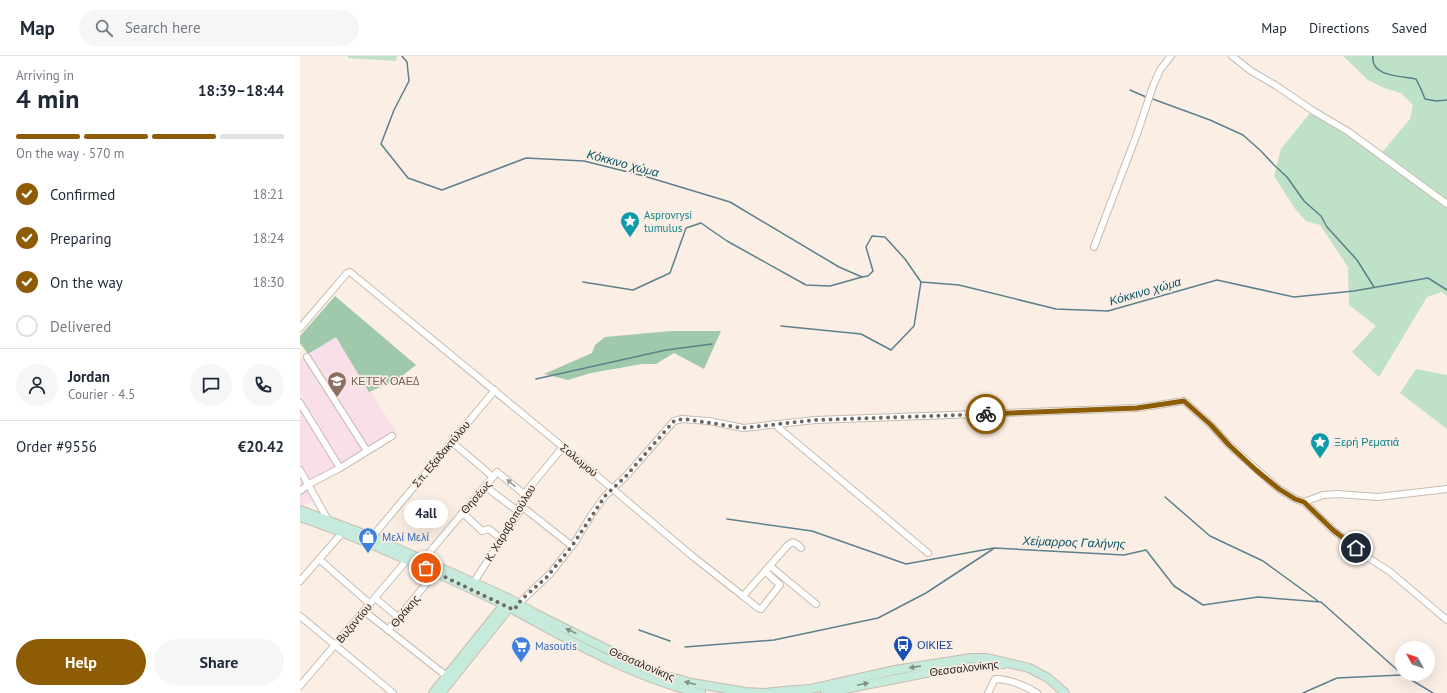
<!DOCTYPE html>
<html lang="en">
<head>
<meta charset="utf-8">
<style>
	:root { --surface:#fff; --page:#f6f6f7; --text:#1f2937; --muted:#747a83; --line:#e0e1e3; --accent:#8d5c05 }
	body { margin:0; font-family:"PT Sans",sans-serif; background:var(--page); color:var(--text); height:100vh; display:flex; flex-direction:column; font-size:15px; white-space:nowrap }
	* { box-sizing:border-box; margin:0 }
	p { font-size:13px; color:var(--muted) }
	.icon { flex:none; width:22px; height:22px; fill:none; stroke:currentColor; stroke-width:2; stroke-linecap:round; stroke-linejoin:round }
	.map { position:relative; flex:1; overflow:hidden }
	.sheet { display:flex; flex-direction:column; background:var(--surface); width:300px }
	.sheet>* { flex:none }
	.needle { width:26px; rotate:310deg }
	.controls { position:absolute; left:1095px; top:585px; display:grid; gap:8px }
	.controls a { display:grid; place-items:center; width:40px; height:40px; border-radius:50%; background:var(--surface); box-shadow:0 4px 16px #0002; font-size:20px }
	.pin { position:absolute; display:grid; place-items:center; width:34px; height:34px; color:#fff; margin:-17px; border:2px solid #fff; border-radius:50%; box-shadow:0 1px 4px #0007 }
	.courier { position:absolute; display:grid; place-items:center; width:40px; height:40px; margin:-20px; border:3px solid #8d5c05; border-radius:50%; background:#fff; color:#222; box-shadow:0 1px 5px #0007 }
	.bubble { position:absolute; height:28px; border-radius:14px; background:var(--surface); box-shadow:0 4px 16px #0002; font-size:13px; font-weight:700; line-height:28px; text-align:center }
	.summary em { font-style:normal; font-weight:700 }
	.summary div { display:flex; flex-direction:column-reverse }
	.summary { display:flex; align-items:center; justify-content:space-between; height:68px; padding:0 16px }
	h1 { font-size:26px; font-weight:700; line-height:30px }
	.bar { display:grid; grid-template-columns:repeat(4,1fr); gap:6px 4px; align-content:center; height:48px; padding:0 16px }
	.bar i { height:5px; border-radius:3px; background:var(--line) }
	.bar .on { background:var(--accent) }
	.bar p { grid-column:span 4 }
	.line { display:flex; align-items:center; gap:10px; padding:0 16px; border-top:1px solid var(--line) }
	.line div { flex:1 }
	.round { display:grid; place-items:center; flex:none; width:42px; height:42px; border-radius:21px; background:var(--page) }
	ol { padding:0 16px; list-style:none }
	li { display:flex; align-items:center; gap:12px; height:44px }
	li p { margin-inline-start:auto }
	li .icon { padding:4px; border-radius:50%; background:var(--accent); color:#fff; stroke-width:4 }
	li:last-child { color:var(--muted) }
	li i { width:22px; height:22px; border:2px solid var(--line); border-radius:50% }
	.action { display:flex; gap:8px; margin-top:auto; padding:8px 16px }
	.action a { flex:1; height:46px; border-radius:24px; background:var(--accent); color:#fff; font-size:16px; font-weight:700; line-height:46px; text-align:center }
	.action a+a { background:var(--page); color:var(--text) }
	header { display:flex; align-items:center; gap:24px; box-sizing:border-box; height:56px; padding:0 20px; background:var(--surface); border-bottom:1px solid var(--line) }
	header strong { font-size:19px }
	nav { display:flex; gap:22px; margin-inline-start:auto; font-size:14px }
	.search { width:280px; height:36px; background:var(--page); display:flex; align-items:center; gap:10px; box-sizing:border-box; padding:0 14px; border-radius:22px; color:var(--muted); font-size:15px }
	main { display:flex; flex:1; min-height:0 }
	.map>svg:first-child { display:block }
	.industrial { fill:#f8dfe9 }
	.green { fill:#bee1c7 }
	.forest { fill:#9fc9aa }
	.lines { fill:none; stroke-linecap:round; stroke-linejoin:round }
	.stream { stroke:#5c808c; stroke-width:1.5 }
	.street-casing { stroke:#c7bcb1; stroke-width:8 }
	.secondary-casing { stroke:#c7bcb1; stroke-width:10 }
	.street { stroke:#fff; stroke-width:6 }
	.secondary { stroke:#c6eadb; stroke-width:8 }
	.oneway { fill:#9c9a98 }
	.oneway2 { fill:#7d8f85 }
	.done { stroke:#6f6761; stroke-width:4; stroke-dasharray:0 7.2 }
	.route { stroke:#8d5c05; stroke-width:5 }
	.labels { text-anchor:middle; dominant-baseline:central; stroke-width:3.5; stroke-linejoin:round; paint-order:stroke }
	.culture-label { font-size:11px; fill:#0d838f; stroke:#fbeee4; text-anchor:start }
	.education-label { font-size:11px; fill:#785e54; stroke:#fbeee4; text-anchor:start }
	.street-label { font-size:11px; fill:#231f1b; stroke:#fbeee4 }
	.shop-label { font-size:11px; fill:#366cbe; stroke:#fbeee4; text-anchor:start }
	.transit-label { font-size:11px; fill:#164399; stroke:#fbeee4; text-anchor:start }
	.water-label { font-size:12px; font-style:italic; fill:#045367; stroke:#fbeee4 }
</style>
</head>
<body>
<header>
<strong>Map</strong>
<div class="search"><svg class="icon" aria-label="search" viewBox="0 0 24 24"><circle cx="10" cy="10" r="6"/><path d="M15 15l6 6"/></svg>Search here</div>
<nav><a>Map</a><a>Directions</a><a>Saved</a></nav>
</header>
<main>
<section class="sheet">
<div class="summary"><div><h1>4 min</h1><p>Arriving in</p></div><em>18:39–18:44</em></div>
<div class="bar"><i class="on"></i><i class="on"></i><i class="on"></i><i></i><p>On the way · 570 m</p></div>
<ol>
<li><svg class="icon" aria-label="check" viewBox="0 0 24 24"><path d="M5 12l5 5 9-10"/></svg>Confirmed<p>18:21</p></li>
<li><svg class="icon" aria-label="check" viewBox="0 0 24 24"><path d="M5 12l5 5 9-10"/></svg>Preparing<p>18:24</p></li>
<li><svg class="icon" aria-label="check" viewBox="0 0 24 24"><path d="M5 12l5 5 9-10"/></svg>On the way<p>18:30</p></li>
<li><i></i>Delivered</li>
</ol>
<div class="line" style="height:72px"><a class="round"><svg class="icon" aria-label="person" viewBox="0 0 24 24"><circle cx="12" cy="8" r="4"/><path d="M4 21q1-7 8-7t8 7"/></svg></a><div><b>Jordan</b><p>Courier · 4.5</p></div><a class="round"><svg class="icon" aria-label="chat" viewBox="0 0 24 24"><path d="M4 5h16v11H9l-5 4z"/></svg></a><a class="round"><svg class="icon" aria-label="phone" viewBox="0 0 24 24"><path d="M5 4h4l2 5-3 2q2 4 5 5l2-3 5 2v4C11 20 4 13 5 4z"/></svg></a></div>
<div class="line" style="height:52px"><div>Order #9556</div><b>€20.42</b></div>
<div class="action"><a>Help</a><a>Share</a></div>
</section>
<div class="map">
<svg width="1147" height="637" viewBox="0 0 1147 637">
	<rect width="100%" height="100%" fill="#fbeee4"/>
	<polygon class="industrial" points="36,280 98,379 14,431 19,441 0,451 0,304"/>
	<g class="green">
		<polygon points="48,0 97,0 96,5 48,2"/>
		<polygon points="1043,0 1147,0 1147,240 1142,236 1127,241 1079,321 1052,296 1076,270 1049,249 1048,211 1020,169 1006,165 996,154 974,120 981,93 1010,57 1080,99 1110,63 1113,49 1101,37 1084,32 1068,24"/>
		<polygon points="1116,313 1147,319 1147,373 1100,337"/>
	</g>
	<g class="forest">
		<polygon points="35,240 116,309 97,324 69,336 36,281 8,298 0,287 0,280"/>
		<polygon points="371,275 421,275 404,313 374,297 356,308 342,308 291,317 268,324 244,318 292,297 295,289 305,281"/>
	</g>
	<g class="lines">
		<g class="stream">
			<polyline points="102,0 107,6 109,25 94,54 81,88 108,122 142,134 226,102 284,105 344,120 430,146 539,211 562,221 568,220 573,215 566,191 572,180 585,181 605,203 621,226 659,229 756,253 808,255 917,224 994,241 1054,235 1128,222 1147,234"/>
			<path d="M1073,0C1070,21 1102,20 1116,23L1121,33L1125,43L1136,45L1147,44"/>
			<polyline points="830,34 846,41"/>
			<polyline points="850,42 910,64 943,79 961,95 974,109 987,121 1004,145 1021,160 1027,171 1057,204 1074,231"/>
			<polyline points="283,226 333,234 370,217 386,172 401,167 427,185 506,229 530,230 562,221"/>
			<polyline points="481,270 561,278 591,294 614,270 621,226"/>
			<polyline points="236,323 366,294 412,288"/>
			<polyline points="865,441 910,480 963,505 1018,545"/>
			<polyline points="427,463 512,475 606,508 694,492 824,499 846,494 874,530 903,549 958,541 1021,546 1103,619 1133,637"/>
			<polyline points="339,574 370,585"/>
			<polyline points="385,591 474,584 578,562 626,537 693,493"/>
			<polyline points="1003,637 1037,622 1101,619"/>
		</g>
		<g class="street-casing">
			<g id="street">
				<polyline points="932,0 951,15 975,29 1015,56 1049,76 1147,148"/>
				<polyline points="794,191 837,78 853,30 860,14 871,0"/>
				<polyline points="0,272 47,217 50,216 263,391 391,499 443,540 488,489 493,486 498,489 501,492"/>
				<polyline points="7,301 67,395"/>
				<polyline points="0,347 40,412"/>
				<polyline points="474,368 628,497"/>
				<polyline points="152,386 193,421"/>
				<polyline points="0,414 28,464"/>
				<polyline points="186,431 219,456"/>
				<polyline points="0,435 9,428 40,412 92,380"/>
				<polyline points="1004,446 1023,439 1038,438 1078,441 1147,433"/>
				<polyline points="220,449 272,490"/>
				<polyline points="161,458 166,460 182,475 189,473 201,483"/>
				<polyline points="72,481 195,334"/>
				<polyline points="19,503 70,548"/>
				<polyline points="123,504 197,416 224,438"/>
				<polyline points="470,510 516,548"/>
				<polyline points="0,525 42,477"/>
				<polyline points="174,526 219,456 224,438 263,391"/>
				<polyline points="443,540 458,552 461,553 480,529 465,515"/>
				<polyline points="75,542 99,562"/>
				<polyline points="218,548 250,518 275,486 292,458 305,440 326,420 374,365 382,363 409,365 443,372 515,364 837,352 884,345 911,369 929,389 979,433 995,443 1004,446 1033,474 1067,501 1089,515 1147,564"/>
				<polyline points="64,555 149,622"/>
				<polyline points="0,560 93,637"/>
				<polyline points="88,574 136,516"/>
				<polyline points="0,630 107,504"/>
				<path d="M688,637L695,623C709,623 725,630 737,637"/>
			</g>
		</g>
		<g class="secondary-casing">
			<g id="secondary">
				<polyline points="0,454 72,481 208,542 238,559 329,604 363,619 392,627 445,636 464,637 484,635 511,633 595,614 671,602 687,602 729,612 748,622 765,637"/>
				<path d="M0,461C33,472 66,486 98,500C137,517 176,534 214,554C271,585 336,623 401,637"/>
				<polyline points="133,637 207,545"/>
				<polyline points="141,637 209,552"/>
				<polyline points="525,637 646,613 704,608"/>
			</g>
		</g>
		<use href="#street" class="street"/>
		<use href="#secondary" class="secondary"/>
	</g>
	<defs><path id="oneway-solid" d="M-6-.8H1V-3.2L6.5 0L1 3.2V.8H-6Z"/></defs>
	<use class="oneway" href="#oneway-solid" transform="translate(211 427) rotate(-139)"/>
	<g class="oneway2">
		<use href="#oneway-solid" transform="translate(271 575) rotate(-154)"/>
		<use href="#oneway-solid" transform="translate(615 611) rotate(171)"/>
		<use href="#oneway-solid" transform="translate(390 627) rotate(-165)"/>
		<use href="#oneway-solid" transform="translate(563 628) rotate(-12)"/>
	</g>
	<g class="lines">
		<polyline class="done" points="126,512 214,554 221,544 246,522 272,490 305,440 326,420 374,365 382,363 391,364 443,372 515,364 686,358"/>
		<polyline class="route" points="686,358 837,352 884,345 911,369 929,389 956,414 979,433 995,443 1004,446 1033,474 1056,492"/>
	</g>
	<defs>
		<g id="sight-pin" transform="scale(1)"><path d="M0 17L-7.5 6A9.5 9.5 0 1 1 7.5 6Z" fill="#0f9aa8" stroke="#fbeee4"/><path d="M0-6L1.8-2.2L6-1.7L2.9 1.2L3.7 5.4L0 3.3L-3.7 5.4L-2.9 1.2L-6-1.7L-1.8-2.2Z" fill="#fff"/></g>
		<g id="school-pin" transform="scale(1)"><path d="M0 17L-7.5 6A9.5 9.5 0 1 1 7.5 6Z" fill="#8d6e63" stroke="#fbeee4"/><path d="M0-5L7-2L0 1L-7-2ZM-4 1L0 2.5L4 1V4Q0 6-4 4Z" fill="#fff"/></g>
		<g id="shop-pin" transform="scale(1)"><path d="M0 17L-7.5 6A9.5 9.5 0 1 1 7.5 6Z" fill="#3f7fe0" stroke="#fbeee4"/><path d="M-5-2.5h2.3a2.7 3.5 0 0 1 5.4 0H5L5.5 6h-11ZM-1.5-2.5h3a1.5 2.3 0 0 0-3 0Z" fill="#fff"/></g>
		<g id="bus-pin" transform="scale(1)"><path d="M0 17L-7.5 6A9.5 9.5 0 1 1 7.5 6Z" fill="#1a4fb4" stroke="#fbeee4"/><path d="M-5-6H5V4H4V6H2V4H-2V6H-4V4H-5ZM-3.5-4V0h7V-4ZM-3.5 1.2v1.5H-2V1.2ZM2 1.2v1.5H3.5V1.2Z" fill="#fff"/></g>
		<g id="supermarket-pin" transform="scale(1)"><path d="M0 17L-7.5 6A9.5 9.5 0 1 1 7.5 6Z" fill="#3f7fe0" stroke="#fbeee4"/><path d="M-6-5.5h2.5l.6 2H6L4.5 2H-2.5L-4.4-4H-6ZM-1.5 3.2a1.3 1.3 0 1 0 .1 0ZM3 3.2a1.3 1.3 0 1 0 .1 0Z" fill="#fff"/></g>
	</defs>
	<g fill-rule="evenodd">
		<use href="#sight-pin" x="330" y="165"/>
		<use href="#school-pin" x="37" y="325"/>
		<use href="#sight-pin" x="1020" y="386"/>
		<use href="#shop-pin" x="68" y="481"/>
		<use href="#bus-pin" x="603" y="589"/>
		<use href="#supermarket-pin" x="221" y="590"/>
	</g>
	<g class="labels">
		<g class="culture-label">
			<text x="344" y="159">Asprovrysi<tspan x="344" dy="13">tumulus</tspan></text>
			<text x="1034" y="386">Ξερή Ρεματιά</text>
		</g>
		<g class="education-label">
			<text x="51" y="325">ΚΕΤΕΚ ΟΑΕΔ</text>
		</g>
		<g class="street-label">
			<text transform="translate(141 398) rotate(-50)">Σπ. Εξαδακτύλου</text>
			<text transform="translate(279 404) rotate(40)">Σολωμού</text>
			<text transform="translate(176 441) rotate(-49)">Θησέως</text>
			<text transform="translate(210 467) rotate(-59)">Κ. Χαραβοπούλου</text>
			<text transform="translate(105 555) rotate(-50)">Θράκης</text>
			<text transform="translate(54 567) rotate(-50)">Βυζαντίου</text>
			<text transform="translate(342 608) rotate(23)">Θεσσαλονίκης</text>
			<text transform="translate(664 612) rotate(-7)">Θεσσαλονίκης</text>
		</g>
		<g class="shop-label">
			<text x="82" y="481">Μελί Μελί</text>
			<text x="235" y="590">Masoutis</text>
		</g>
		<g class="transit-label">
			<text x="617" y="589">ΟΙΚΙΕΣ</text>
		</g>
		<g class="water-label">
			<text transform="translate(323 107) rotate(15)">Κόκκινο χώμα</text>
			<text transform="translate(845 235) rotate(-16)">Κόκκινο χώμα</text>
			<text transform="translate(774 486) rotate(2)">Χείμαρρος Γαλήνης</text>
		</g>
	</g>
</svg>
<div class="controls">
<a><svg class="needle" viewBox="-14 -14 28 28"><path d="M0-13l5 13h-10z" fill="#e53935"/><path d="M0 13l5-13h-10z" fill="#747a83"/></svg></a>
</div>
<div class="pin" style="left:126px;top:512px;background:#ea580c"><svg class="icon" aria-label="bag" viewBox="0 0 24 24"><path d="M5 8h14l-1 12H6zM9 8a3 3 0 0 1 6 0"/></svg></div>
<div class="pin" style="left:1056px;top:492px;background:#1f2937"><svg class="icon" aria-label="home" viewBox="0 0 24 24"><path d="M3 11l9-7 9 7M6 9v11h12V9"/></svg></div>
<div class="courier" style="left:686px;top:358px"><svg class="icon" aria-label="bike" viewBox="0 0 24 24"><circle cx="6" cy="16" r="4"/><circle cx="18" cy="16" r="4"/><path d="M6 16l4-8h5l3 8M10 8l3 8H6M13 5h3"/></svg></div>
<div class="bubble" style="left:104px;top:444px;width:44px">4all</div>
</div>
</main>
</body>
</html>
